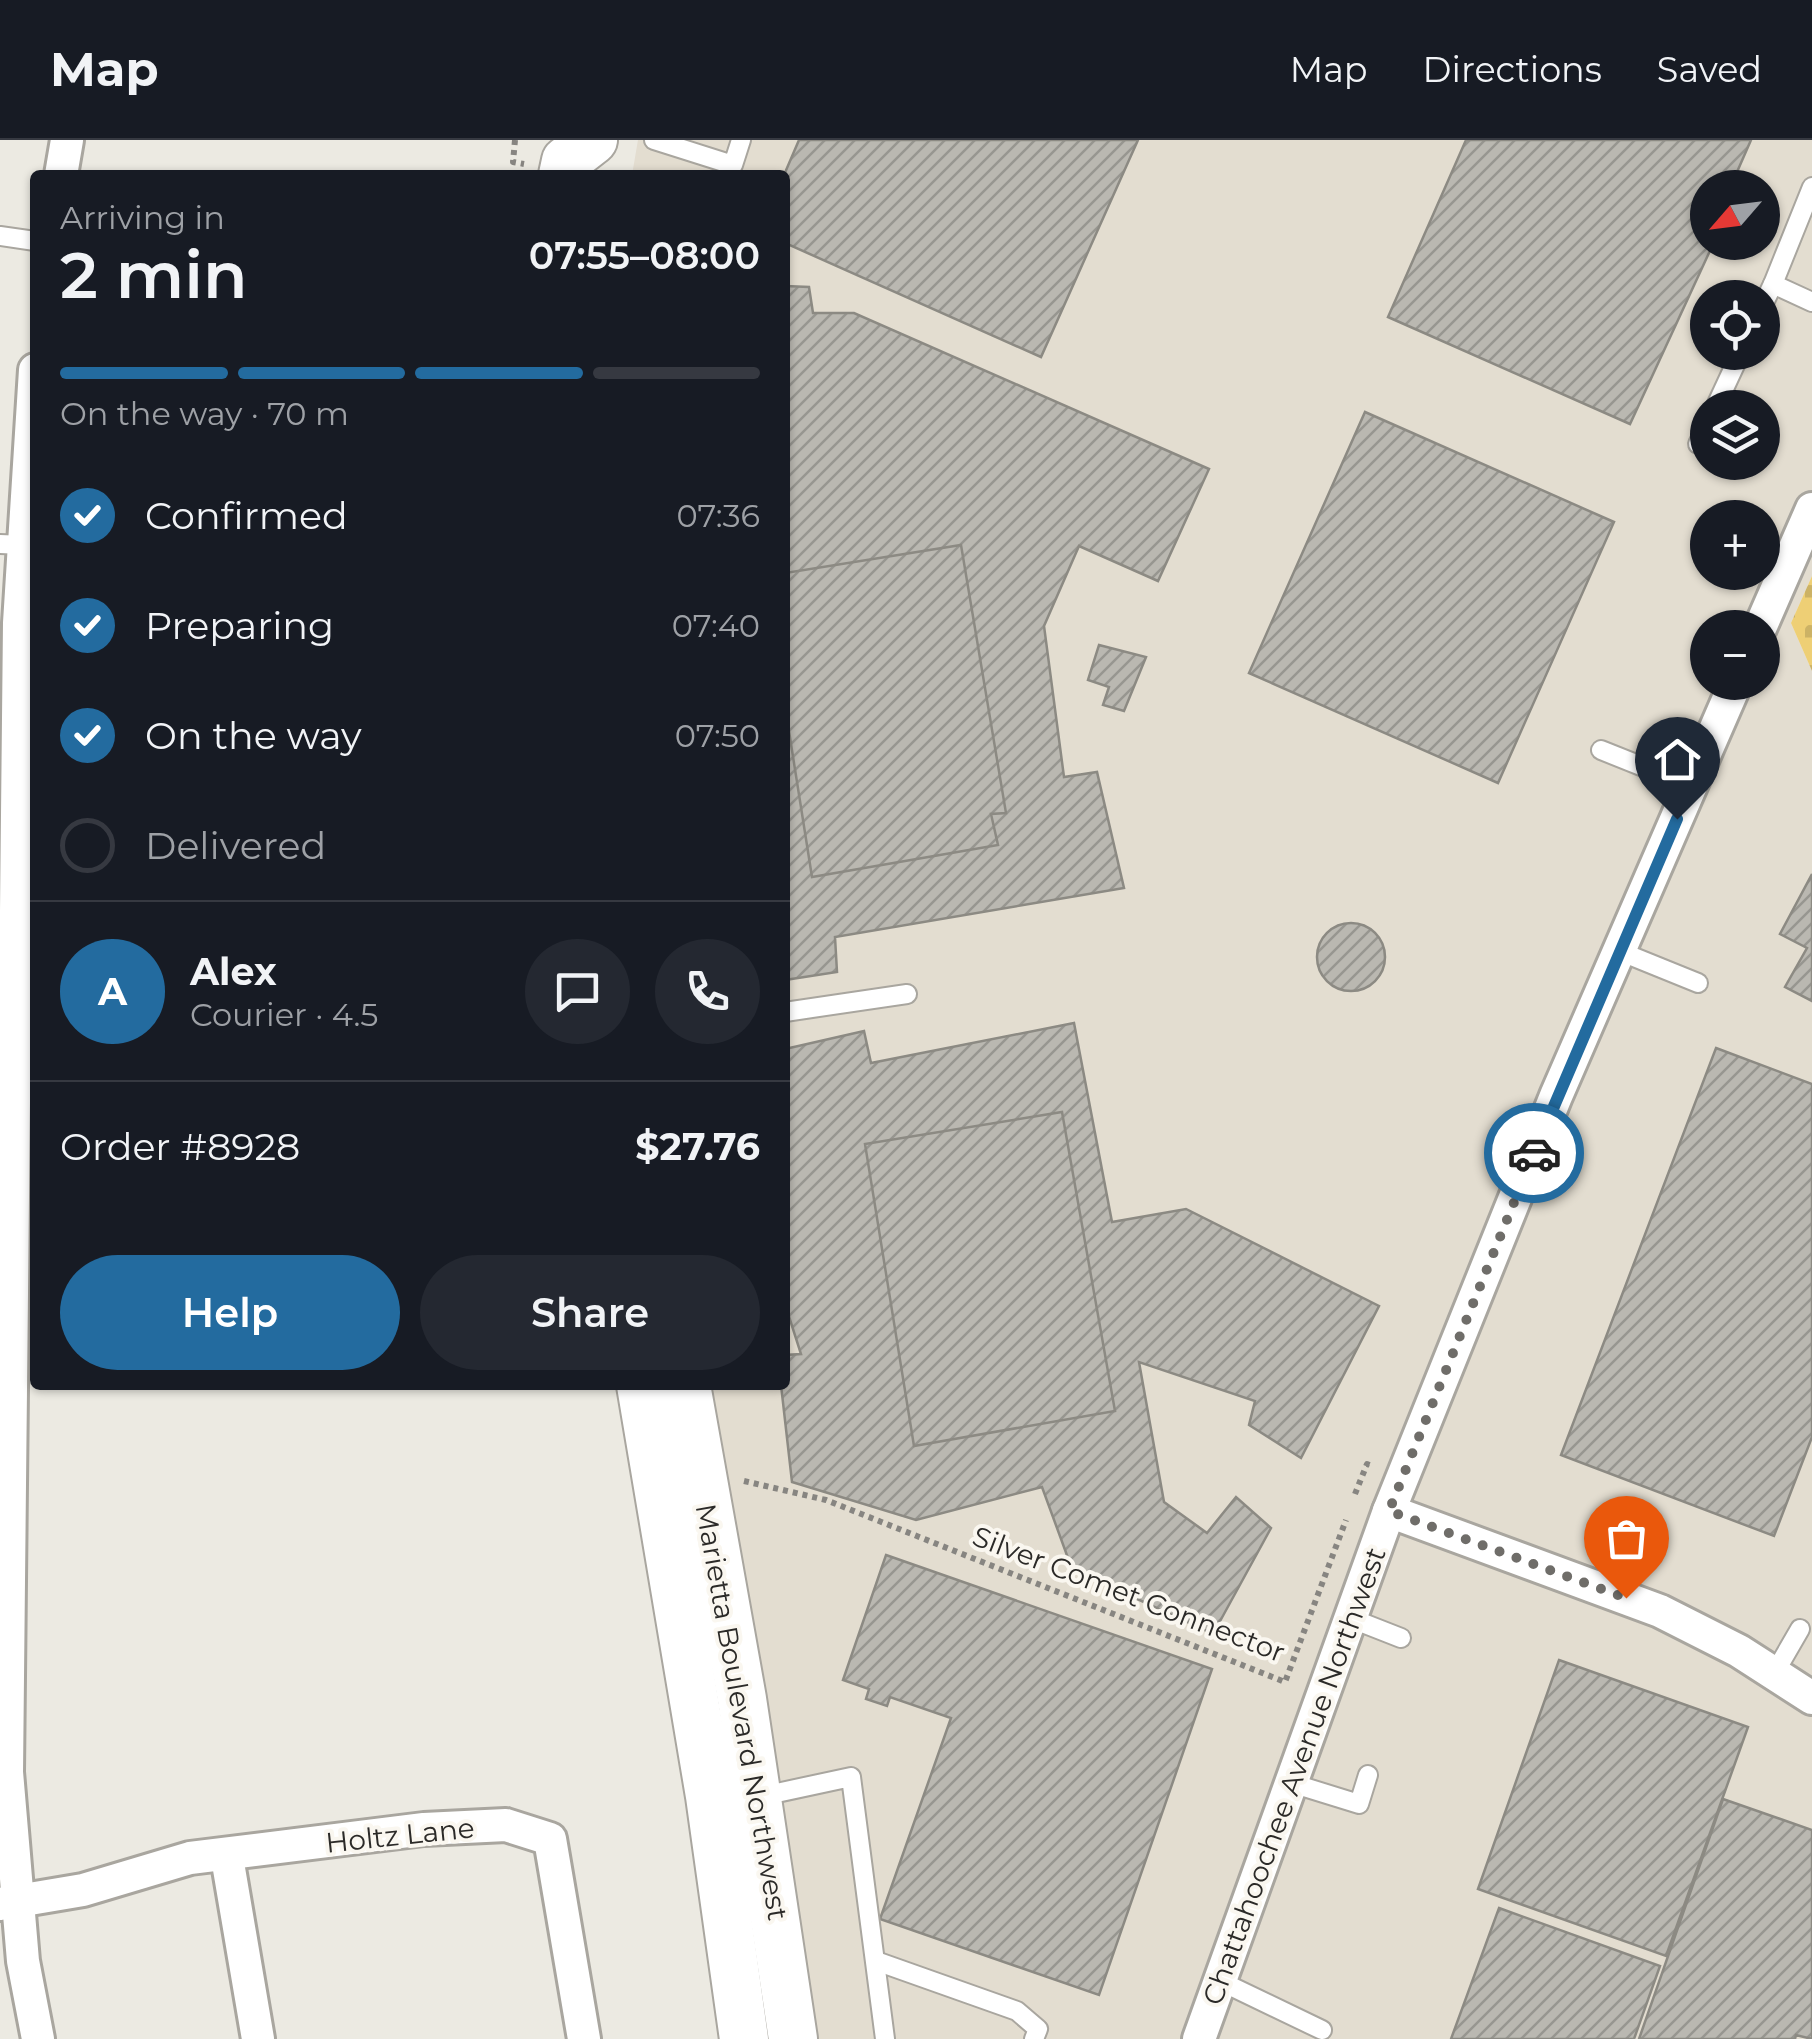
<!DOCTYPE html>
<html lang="en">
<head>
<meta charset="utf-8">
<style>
	:root { --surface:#171b24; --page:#242831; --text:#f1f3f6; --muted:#9ea1a6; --line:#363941; --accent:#236b9f }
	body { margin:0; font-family:Montserrat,sans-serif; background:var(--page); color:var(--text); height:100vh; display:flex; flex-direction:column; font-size:38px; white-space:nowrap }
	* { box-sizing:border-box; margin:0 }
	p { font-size:32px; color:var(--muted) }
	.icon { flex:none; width:55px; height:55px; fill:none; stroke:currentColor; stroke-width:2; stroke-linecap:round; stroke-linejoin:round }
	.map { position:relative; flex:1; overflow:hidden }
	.details { position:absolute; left:30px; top:30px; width:760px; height:1220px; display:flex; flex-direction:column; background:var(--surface); border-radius:10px; box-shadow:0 2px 8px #0004 }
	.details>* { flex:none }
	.needle { width:65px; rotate:242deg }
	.fabs { position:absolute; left:1690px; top:30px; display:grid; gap:20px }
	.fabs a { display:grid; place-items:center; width:90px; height:90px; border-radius:50%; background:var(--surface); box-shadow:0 2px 8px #0004; font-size:50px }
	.pin { position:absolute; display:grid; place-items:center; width:85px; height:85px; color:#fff; margin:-102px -42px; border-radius:50% 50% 50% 0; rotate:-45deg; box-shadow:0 0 10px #0007 }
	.pin .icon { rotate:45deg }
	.courier { position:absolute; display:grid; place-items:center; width:100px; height:100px; margin:-50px; border:8px solid #236b9f; border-radius:50%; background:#fff; color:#222; box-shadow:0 2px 12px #0007 }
	.summary em { font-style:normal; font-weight:600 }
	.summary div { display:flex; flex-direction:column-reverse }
	.summary { display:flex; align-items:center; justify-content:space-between; height:170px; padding:0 30px }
	h1 { font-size:65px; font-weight:600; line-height:75px }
	.bar { display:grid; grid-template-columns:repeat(4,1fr); gap:15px 10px; align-content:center; height:120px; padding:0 30px }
	.bar i { height:12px; border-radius:8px; background:var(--line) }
	.bar .active { background:var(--accent) }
	.bar p { grid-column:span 4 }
	.line { display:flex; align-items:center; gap:25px; padding:0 30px; border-top:2px solid var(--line) }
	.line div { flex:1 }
	.round { display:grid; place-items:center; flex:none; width:105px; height:105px; border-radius:52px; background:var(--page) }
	ol { padding:0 30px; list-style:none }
	li { display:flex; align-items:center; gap:30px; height:110px }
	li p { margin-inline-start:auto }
	li .icon { padding:10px; border-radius:50%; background:var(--accent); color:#fff; stroke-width:4 }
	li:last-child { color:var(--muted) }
	li i { width:55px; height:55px; border:5px solid var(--line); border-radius:50% }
	.action { display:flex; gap:20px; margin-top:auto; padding:20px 30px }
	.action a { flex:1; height:115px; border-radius:60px; background:var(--accent); color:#fff; font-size:40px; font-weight:600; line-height:115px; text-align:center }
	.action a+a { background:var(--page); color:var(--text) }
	header { display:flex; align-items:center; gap:60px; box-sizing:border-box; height:140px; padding:0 50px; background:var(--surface); border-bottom:2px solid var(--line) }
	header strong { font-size:48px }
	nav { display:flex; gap:55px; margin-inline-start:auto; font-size:35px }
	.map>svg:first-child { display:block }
	.built { fill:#e3ddd0; fill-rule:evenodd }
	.cemetery { fill:url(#cemetery-stones) }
	.building { fill:url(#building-hatch); stroke:#8c8a83; stroke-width:2.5 }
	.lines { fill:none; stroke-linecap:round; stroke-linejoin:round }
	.service-casing { stroke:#a9a69f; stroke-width:22 }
	.minor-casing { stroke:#a9a69f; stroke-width:38 }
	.secondary-casing { stroke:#a9a69f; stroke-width:52 }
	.path { stroke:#878581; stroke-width:6; stroke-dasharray:5 5; stroke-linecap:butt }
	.service { stroke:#fff; stroke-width:18 }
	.minor { stroke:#fff; stroke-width:32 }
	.secondary { stroke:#fff; stroke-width:48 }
	.done { stroke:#6f6d69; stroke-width:10; stroke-dasharray:0 18 }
	.route { stroke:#236b9f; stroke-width:12 }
	.labels { text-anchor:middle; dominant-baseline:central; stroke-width:8; stroke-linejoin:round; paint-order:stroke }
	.street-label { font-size:28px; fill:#2b2a28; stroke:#faf7f0 }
</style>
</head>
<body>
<header>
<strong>Map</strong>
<nav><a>Map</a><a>Directions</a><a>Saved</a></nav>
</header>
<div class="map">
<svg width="1812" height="1899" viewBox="0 0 1812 1899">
	<defs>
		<pattern id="cemetery-stones" width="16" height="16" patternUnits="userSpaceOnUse" patternTransform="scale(2.5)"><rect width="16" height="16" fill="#eecf75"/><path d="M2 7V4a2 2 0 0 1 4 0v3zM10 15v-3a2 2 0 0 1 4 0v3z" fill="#ccb265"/></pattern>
		<pattern id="building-hatch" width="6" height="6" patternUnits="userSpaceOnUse" patternTransform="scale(2.5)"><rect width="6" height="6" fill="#bab8b1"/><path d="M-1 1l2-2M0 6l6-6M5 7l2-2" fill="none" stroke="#979690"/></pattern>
	</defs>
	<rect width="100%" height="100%" fill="#eceae2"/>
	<path class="built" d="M638,0H1812V436L1791,483L1812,531V1899H732L652,1245H785V35H632ZM1708,48H1762V102H1708ZM1708,158H1762V212H1708ZM1708,268H1762V322H1708ZM1708,378H1762V432H1708ZM1708,488H1762V542H1708Z"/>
	<polygon class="cemetery" points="1812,436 1812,531 1791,483"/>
	<g class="building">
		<polygon points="799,0 1138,0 1041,217 785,103 784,35"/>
		<polygon points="1466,0 1751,0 1730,48 1708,48 1708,102 1714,102 1630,284 1388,177"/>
		<polygon points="785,146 809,147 813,173 854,173 1209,329 1158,441 1079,406 1044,486 1064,637 1097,632 1124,748 835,797 837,832 785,840"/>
		<polygon points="1365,272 1614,382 1498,643 1249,533"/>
		<polygon points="961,405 1006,673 991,674 998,705 812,737 785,566 785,433"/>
		<polygon points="1099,505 1146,517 1124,571 1103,565 1109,547 1088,540"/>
		<polygon points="1812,734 1812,861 1785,847 1807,808 1780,794"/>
		<circle cx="1351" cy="817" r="34"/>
		<polygon points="1074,883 1112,1082 1186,1069 1379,1166 1301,1318 1249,1285 1255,1261 1139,1222 1164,1362 1207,1393 1236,1357 1271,1388 1213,1494 1072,1429 1042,1347 916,1380 792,1342 781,1245 785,1245 785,1215 801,1214 785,1164 785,909 864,891 871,923"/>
		<polygon points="1716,908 1812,944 1812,1297 1774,1396 1561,1315"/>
		<polygon points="1062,972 1115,1271 914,1306 865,1004"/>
		<polygon points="886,1415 1212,1529 1099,1855 880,1779 951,1578 890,1557 887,1566 866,1559 869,1549 843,1540"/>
		<polygon points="1559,1520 1748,1587 1666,1816 1478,1749"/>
		<polygon points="1723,1659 1812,1690 1812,1899 1796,1895 1795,1899 1639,1899"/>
		<polygon points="1499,1768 1660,1826 1634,1899 1451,1899"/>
	</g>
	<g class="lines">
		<g class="service-casing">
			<g id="service">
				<polyline points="654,0 733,25 741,0"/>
				<polyline points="0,96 35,101"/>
				<polyline points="1773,144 1812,47"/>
				<polyline points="1762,167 1773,144 1812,162"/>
				<polyline points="1715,268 1741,212"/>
				<polyline points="1698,304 1708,284"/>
				<polyline points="0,404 23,405"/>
				<polyline points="1601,610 1691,646"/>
				<polyline points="1619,811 1698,843"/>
				<polyline points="785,872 907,854"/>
				<polyline points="1350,1478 1401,1498"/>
				<polyline points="1774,1534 1800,1489"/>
				<polyline points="1291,1643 1359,1664 1368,1635"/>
				<polyline points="758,1657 851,1637 885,1899"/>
				<polyline points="876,1821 1017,1871 1038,1889 1034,1899"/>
				<polyline points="1220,1841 1322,1890"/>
			</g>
		</g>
		<g class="minor-casing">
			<g id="minor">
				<polyline points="61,35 67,0"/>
				<polyline points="35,230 19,483 7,1632 23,1821 38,1899"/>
				<polyline points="1760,488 1812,369"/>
				<polyline points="1389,1371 1660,1471 1739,1511 1812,1558"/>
				<polyline points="227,1717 258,1899"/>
				<polyline points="0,1764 83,1750 190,1718 424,1689 506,1685 550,1699 584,1899"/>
				<polyline points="1199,1899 1389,1371 1556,956 1736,542"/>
			</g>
		</g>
		<g class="secondary-casing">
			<g id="secondary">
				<polyline points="563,35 566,21 593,0"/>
				<polyline points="641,1245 710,1656 744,1899"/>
				<polyline points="686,1245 742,1559 793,1899"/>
			</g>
		</g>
		<g class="path">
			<polyline points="515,0 513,22 524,24"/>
			<polyline points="744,1341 826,1360 1285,1542 1346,1380"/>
			<polyline points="1355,1354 1367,1324 1372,1326"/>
		</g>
		<use href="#service" class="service"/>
		<use href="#minor" class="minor"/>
		<use href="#secondary" class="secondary"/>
	</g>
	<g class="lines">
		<polyline class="done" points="1534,1013 1389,1371 1626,1458"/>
		<polyline class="route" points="1534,1013 1677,679"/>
	</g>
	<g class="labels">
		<g class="street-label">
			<text transform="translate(1129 1454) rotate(21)">Silver Comet Connector</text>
			<text transform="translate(742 1572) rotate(80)">Marietta Boulevard Northwest</text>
			<text transform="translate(1294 1636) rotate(-70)">Chattahoochee Avenue Northwest</text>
			<text transform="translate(400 1695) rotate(-6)">Holtz Lane</text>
		</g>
	</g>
</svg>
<div class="fabs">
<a><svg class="needle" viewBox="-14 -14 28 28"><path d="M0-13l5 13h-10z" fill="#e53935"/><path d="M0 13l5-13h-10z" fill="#9ea1a6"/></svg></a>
<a><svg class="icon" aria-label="locate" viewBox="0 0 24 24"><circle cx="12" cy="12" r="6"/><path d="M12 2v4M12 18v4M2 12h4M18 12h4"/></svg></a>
<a><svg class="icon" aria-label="layers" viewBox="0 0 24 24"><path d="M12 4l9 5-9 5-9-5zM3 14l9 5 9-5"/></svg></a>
<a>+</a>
<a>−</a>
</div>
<div class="pin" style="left:1626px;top:1458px;background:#ea580c"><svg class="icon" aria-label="bag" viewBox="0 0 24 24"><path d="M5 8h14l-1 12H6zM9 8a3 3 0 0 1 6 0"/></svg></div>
<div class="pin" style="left:1677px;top:679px;background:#1f2937"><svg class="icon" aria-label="home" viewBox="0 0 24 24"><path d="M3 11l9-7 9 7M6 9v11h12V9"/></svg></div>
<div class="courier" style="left:1534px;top:1013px"><svg class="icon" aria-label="car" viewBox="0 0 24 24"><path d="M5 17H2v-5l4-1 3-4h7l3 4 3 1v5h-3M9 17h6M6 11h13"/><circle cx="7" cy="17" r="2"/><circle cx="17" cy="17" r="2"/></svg></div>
<section class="details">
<div class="summary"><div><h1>2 min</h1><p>Arriving in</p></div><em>07:55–08:00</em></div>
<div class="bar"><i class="active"></i><i class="active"></i><i class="active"></i><i></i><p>On the way · 70 m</p></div>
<ol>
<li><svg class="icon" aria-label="check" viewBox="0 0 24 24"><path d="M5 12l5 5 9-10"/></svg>Confirmed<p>07:36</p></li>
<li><svg class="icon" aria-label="check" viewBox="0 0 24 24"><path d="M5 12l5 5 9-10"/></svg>Preparing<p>07:40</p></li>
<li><svg class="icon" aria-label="check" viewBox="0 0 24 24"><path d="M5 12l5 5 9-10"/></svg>On the way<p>07:50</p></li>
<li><i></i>Delivered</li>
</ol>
<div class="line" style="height:180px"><b class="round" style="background:var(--accent);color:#fff">A</b><div><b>Alex</b><p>Courier · 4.5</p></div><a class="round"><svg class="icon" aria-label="chat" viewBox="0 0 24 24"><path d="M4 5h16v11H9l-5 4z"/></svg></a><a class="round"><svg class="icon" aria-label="phone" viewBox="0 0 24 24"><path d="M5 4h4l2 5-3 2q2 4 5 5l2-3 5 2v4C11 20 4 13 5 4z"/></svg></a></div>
<div class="line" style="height:130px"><div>Order #8928</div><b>$27.76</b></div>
<div class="action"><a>Help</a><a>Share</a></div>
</section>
</div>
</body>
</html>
